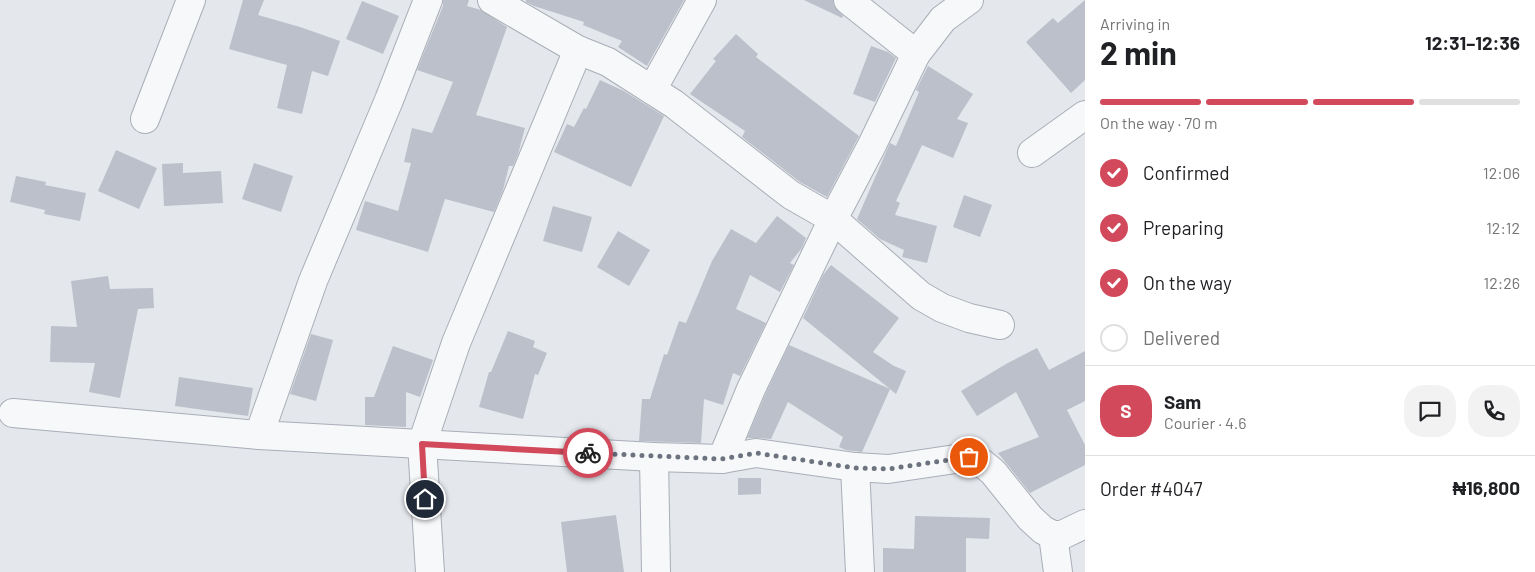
<!DOCTYPE html>
<html lang="en">
<head>
<meta charset="utf-8">
<style>
	:root { --surface:#fff; --page:#f2f2f2; --text:#202124; --muted:#757577; --line:#e0e0e0; --accent:#d1495b }
	body { margin:0; font-family:Barlow,sans-serif; background:var(--page); color:var(--text); height:100vh; display:flex; flex-direction:column; font-size:19px; white-space:nowrap }
	* { box-sizing:border-box; margin:0 }
	p { font-size:16px; color:var(--muted) }
	.icon { flex:none; width:28px; height:28px; fill:none; stroke:currentColor; stroke-width:2; stroke-linecap:round; stroke-linejoin:round }
	.map { position:relative; flex:1; overflow:hidden }
	.side { display:flex; flex-direction:column; background:var(--surface); width:450px }
	.side>* { flex:none }
	.pin { position:absolute; display:grid; place-items:center; width:42px; height:42px; color:#fff; margin:-21px; border:2px solid #fff; border-radius:50%; box-shadow:0 1px 5px #0007 }
	.courier { position:absolute; display:grid; place-items:center; width:50px; height:50px; margin:-25px; border:4px solid #d1495b; border-radius:50%; background:#fff; color:#222; box-shadow:0 1px 6px #0007 }
	.headline em { font-style:normal; font-weight:700 }
	.headline div { display:flex; flex-direction:column-reverse }
	.headline { display:flex; align-items:center; justify-content:space-between; height:85px; padding:0 15px }
	h1 { font-size:32px; font-weight:700; line-height:38px }
	.bar { display:grid; grid-template-columns:repeat(4,1fr); gap:8px 5px; align-content:center; height:60px; padding:0 15px }
	.bar i { height:6px; border-radius:4px; background:var(--line) }
	.bar .selected { background:var(--accent) }
	.bar p { grid-column:span 4 }
	.line { display:flex; align-items:center; gap:12px; padding:0 15px; border-top:1px solid var(--line) }
	.line div { flex:1 }
	.round { display:grid; place-items:center; flex:none; width:52px; height:52px; border-radius:20px; background:var(--page) }
	ol { padding:0 15px; list-style:none }
	li { display:flex; align-items:center; gap:15px; height:55px }
	li p { margin-inline-start:auto }
	li .icon { padding:5px; border-radius:50%; background:var(--accent); color:#fff; stroke-width:4 }
	li:last-child { color:var(--muted) }
	li i { width:28px; height:28px; border:2px solid var(--line); border-radius:50% }
	main { display:flex; flex:1; min-height:0 }
	.map>svg:first-child { display:block }
	.building { fill:#bbc0ca }
	.lines { fill:none; stroke-linecap:round; stroke-linejoin:round }
	.minor-casing { stroke:#a9aeb7; stroke-width:30 }
	.minor { stroke:#f7f8fa; stroke-width:28 }
	.done { stroke:#6c737f; stroke-width:5; stroke-dasharray:0 9 }
	.route { stroke:#d1495b; stroke-width:6 }
</style>
</head>
<body>
<main>
<div class="map">
<svg width="1085" height="572" viewBox="0 0 1085 572">
	<rect width="100%" height="100%" fill="#e4e7ec"/>
	<g class="building">
		<polygon points="243,0 264,0 258,15 300,27 340,41 328,76 312,71 302,114 277,108 287,65 229,49"/>
		<polygon points="443,0 469,0 467,6 481,10 507,27 476,115 525,128 518,154 513,166 509,166 503,190 494,212 445,199 428,252 356,230 365,201 398,211 411,163 404,162 412,128 432,133 453,82 417,70 443,6"/>
		<polygon points="526,0 684,0 647,66 618,47 622,41 583,25 584,22 534,6 526,2"/>
		<polygon points="804,0 833,0 834,6 843,16 842,18"/>
		<polygon points="1085,0 1085,80 1071,93 1026,42 1053,18 1058,23"/>
		<polygon points="362,1 399,16 383,54 346,39"/>
		<polygon points="736,34 758,54 756,57 859,136 827,197 800,182 742,137 745,131 690,94 716,61 713,59"/>
		<polygon points="871,46 888,52 896,58 875,102 853,94"/>
		<polygon points="928,66 973,94 957,119 968,123 953,158 922,145 896,201 900,203 895,215 937,226 927,263 902,257 904,250 880,239 857,219 890,143 896,146 919,92 916,90"/>
		<polygon points="600,80 624,91 664,116 631,187 554,152 567,124 574,127 584,108 586,109"/>
		<polygon points="116,150 157,168 139,209 98,191"/>
		<polygon points="183,163 183,173 221,171 223,203 164,206 162,164"/>
		<polygon points="254,163 293,176 281,212 242,199"/>
		<polygon points="16,176 46,182 45,185 86,193 80,221 44,214 45,210 10,202"/>
		<polygon points="964,195 992,205 980,237 953,227"/>
		<polygon points="553,206 592,217 582,252 543,241"/>
		<polygon points="777,216 806,238 802,248 790,263 794,265 780,292 750,275 736,309 766,323 740,376 733,373 723,405 704,399 701,443 639,441 642,399 650,399 664,354 667,355 679,321 686,323 712,261 731,229 756,243"/>
		<polygon points="618,231 650,250 629,286 597,267"/>
		<polygon points="831,265 899,318 873,352 894,366 906,371 896,394 803,318 823,275"/>
		<polygon points="108,276 110,289 153,288 154,308 138,309 120,398 89,392 95,363 50,362 51,326 77,327 71,281"/>
		<polygon points="508,331 535,341 533,347 547,353 538,375 535,374 523,419 479,407 489,372 491,372"/>
		<polygon points="311,334 333,340 316,401 290,394"/>
		<polygon points="789,345 890,389 862,452 846,450 839,447 843,437 788,402 771,439 758,438 747,438 765,395"/>
		<polygon points="393,346 433,360 420,397 406,392 406,427 365,425 365,397 374,397"/>
		<polygon points="1037,348 1049,370 1085,351 1085,401 1067,410 1085,445 1085,465 1030,493 998,453 1039,437 1016,392 977,416 961,391 1006,364"/>
		<polygon points="179,377 253,388 248,416 175,406"/>
		<polygon points="738,478 761,478 761,494 738,495"/>
		<polygon points="616,515 624,572 567,572 561,522"/>
		<polygon points="915,516 990,518 989,539 966,538 966,572 883,572 883,548 914,549"/>
	</g>
	<g class="lines">
		<g class="minor-casing">
			<g id="minor">
				<polyline points="492,0 578,50 608,62 674,104 791,195 833,219 921,296 942,308 969,318 1000,325"/>
				<polyline points="848,0 916,54"/>
				<polyline points="652,90 702,0"/>
				<polyline points="145,119 191,0"/>
				<polyline points="1032,153 1085,115"/>
				<polyline points="13,413 259,435 654,457 722,459 756,453 855,467 888,469 969,457 982,463 993,472 1030,518 1043,530 1053,535 1062,535 1085,524"/>
				<polyline points="259,435 313,281 389,100 428,0"/>
				<polyline points="654,457 656,572"/>
				<polyline points="722,459 751,389 833,219 872,145 916,54 943,19 969,0"/>
				<polyline points="855,467 860,572"/>
				<polyline points="1053,535 1058,572"/>
				<polyline points="430,572 422,444 456,343 578,50"/>
			</g>
		</g>
		<use href="#minor" class="minor"/>
	</g>
	<g class="lines">
		<polyline class="done" points="588,453 722,459 756,453 855,468 888,469 969,457"/>
		<polyline class="route" points="425,499 422,444 588,453"/>
	</g>
</svg>
<div class="pin" style="left:969px;top:457px;background:#ea580c"><svg class="icon" aria-label="bag" viewBox="0 0 24 24"><path d="M5 8h14l-1 12H6zM9 8a3 3 0 0 1 6 0"/></svg></div>
<div class="pin" style="left:425px;top:499px;background:#1f2937"><svg class="icon" aria-label="home" viewBox="0 0 24 24"><path d="M3 11l9-7 9 7M6 9v11h12V9"/></svg></div>
<div class="courier" style="left:588px;top:453px"><svg class="icon" aria-label="bike" viewBox="0 0 24 24"><circle cx="6" cy="16" r="4"/><circle cx="18" cy="16" r="4"/><path d="M6 16l4-8h5l3 8M10 8l3 8H6M13 5h3"/></svg></div>
</div>
<section class="side">
<div class="headline"><div><h1>2 min</h1><p>Arriving in</p></div><em>12:31–12:36</em></div>
<div class="bar"><i class="selected"></i><i class="selected"></i><i class="selected"></i><i></i><p>On the way · 70 m</p></div>
<ol>
<li><svg class="icon" aria-label="check" viewBox="0 0 24 24"><path d="M5 12l5 5 9-10"/></svg>Confirmed<p>12:06</p></li>
<li><svg class="icon" aria-label="check" viewBox="0 0 24 24"><path d="M5 12l5 5 9-10"/></svg>Preparing<p>12:12</p></li>
<li><svg class="icon" aria-label="check" viewBox="0 0 24 24"><path d="M5 12l5 5 9-10"/></svg>On the way<p>12:26</p></li>
<li><i></i>Delivered</li>
</ol>
<div class="line" style="height:90px"><b class="round" style="background:var(--accent);color:#fff">S</b><div><b>Sam</b><p>Courier · 4.6</p></div><a class="round"><svg class="icon" aria-label="chat" viewBox="0 0 24 24"><path d="M4 5h16v11H9l-5 4z"/></svg></a><a class="round"><svg class="icon" aria-label="phone" viewBox="0 0 24 24"><path d="M5 4h4l2 5-3 2q2 4 5 5l2-3 5 2v4C11 20 4 13 5 4z"/></svg></a></div>
<div class="line" style="height:65px"><div>Order #4047</div><b>₦16,800</b></div>
</section>
</main>
</body>
</html>
